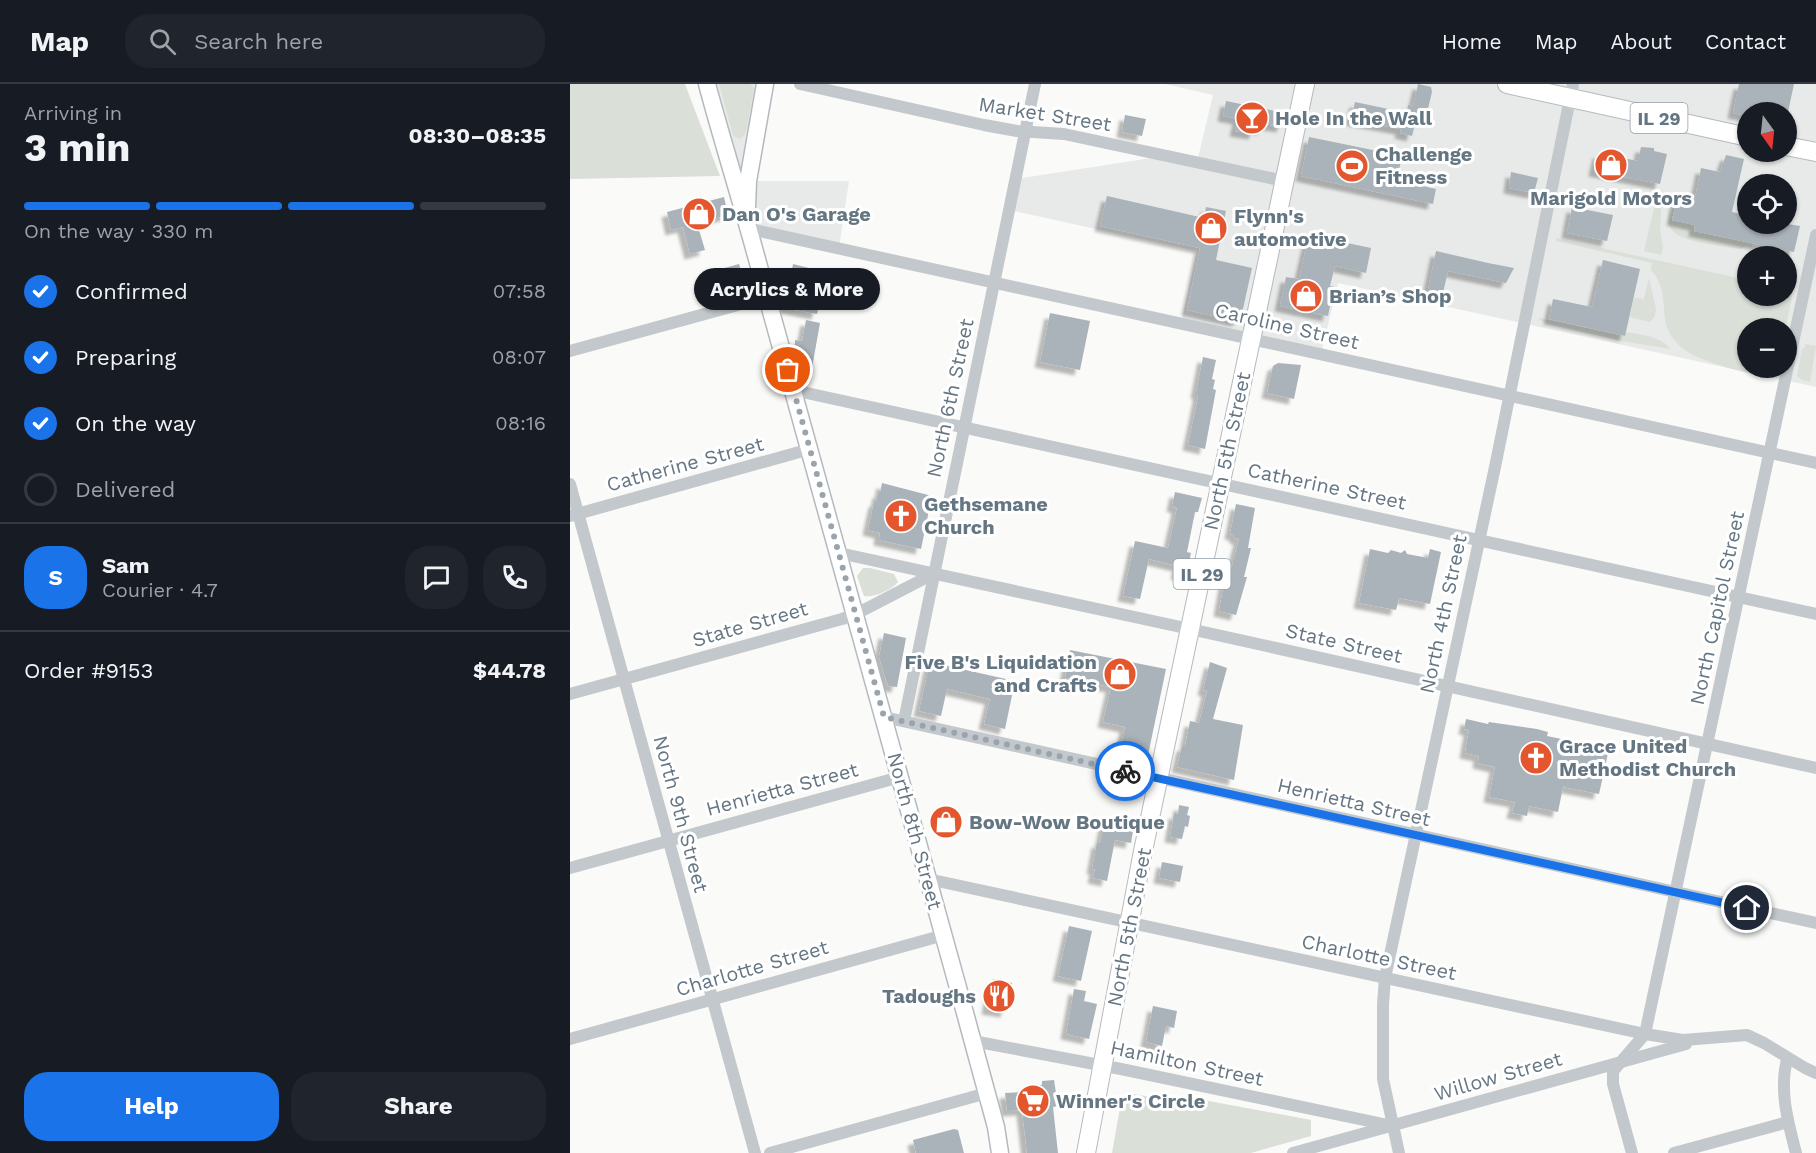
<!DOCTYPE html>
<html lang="en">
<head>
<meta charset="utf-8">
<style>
	:root { --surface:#171b24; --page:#20242c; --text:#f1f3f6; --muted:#9ea1a6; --line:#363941; --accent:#1a73e8 }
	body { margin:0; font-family:"Work Sans",sans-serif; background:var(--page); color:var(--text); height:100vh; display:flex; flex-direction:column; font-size:22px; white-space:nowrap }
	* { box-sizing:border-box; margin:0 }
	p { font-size:20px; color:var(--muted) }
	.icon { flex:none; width:33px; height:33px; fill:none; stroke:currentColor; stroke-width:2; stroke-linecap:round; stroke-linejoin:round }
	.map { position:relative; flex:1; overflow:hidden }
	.details { display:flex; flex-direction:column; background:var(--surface); width:570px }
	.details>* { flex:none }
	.needle { width:39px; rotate:165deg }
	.fabs { position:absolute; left:1167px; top:18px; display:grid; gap:12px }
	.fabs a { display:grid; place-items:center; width:60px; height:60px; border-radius:50%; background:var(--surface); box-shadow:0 2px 4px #0004; font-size:30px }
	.pin { position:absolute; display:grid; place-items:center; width:51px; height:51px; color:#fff; margin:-26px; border:3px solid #fff; border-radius:50%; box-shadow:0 2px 6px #0007 }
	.courier { position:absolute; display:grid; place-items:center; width:60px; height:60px; margin:-30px; border:4px solid #1a73e8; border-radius:50%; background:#fff; color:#222; box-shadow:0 2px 8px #0007 }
	.bubble { position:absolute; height:42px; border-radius:21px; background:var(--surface); box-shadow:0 2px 4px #0004; font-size:20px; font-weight:700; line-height:42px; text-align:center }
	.overview em { font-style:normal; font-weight:700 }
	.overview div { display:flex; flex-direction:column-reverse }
	.overview { display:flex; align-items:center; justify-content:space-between; height:102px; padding:0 24px }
	h1 { font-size:39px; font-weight:700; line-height:45px }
	.bar { display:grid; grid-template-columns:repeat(4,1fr); gap:9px 6px; align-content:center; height:72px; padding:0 24px }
	.bar i { height:8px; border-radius:4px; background:var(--line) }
	.bar .active { background:var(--accent) }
	.bar p { grid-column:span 4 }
	.line { display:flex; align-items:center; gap:15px; padding:0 24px; border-top:2px solid var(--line) }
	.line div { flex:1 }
	.round { display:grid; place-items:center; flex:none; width:63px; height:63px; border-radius:24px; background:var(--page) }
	ol { padding:0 24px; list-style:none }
	li { display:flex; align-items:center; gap:18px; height:66px }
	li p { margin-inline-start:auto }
	li .icon { padding:6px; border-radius:50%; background:var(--accent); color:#fff; stroke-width:4 }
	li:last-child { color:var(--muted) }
	li i { width:33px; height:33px; border:3px solid var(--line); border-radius:50% }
	.cta { display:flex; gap:12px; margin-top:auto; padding:12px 24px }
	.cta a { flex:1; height:69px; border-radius:24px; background:var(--accent); color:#fff; font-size:24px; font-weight:700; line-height:69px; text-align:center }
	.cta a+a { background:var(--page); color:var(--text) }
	header { display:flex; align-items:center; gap:36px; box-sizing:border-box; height:84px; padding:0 30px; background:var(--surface); border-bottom:2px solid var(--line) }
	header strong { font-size:28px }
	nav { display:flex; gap:33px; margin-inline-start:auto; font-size:21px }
	.search { width:420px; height:54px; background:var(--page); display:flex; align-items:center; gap:15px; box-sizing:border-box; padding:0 21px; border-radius:24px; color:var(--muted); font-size:22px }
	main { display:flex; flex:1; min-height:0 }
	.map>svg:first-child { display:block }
	.built { fill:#e8e9e9; fill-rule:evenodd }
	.green { fill:#dadfd7 }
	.building { fill:#aab3b9; filter:url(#shadow) }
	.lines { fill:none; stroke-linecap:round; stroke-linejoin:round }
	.secondary-casing { stroke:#b3babf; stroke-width:19 }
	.primary-casing { stroke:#b5babe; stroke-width:20 }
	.street { stroke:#c3c8cc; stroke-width:12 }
	.secondary { stroke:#fff; stroke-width:16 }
	.primary { stroke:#fff; stroke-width:18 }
	.done { stroke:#99a4ac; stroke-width:6; stroke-dasharray:0 10.8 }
	.route { stroke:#1a73e8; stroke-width:8 }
	.labels { text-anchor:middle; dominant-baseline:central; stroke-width:6; stroke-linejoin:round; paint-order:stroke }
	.shield { fill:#fff; stroke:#939fa8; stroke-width:1.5 }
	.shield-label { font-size:18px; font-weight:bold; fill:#657683 }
	.street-label { font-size:20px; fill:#657683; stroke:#fff }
	.poi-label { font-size:20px; font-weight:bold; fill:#657683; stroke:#fff; text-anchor:start }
</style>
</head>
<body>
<header>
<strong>Map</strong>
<div class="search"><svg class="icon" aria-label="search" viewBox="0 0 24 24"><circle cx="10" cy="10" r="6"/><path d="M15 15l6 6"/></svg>Search here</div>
<nav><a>Home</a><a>Map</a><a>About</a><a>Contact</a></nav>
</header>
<main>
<section class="details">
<div class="overview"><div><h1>3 min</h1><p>Arriving in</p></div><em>08:30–08:35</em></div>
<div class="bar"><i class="active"></i><i class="active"></i><i class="active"></i><i></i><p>On the way · 330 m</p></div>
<ol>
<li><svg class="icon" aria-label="check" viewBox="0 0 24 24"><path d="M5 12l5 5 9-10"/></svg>Confirmed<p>07:58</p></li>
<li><svg class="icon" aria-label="check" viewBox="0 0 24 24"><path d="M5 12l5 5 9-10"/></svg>Preparing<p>08:07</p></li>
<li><svg class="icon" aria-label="check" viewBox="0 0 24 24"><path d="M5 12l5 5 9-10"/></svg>On the way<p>08:16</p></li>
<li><i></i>Delivered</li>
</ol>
<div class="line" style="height:108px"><b class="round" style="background:var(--accent);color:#fff">S</b><div><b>Sam</b><p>Courier · 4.7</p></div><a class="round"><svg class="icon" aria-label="chat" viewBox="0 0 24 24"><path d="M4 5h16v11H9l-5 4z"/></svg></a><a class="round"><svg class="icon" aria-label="phone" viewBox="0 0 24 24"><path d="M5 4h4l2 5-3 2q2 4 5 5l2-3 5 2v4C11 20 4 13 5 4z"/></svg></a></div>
<div class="line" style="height:78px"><div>Order #9153</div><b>$44.78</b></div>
<div class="cta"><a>Help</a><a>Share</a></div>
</section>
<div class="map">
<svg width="1246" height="1069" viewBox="0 0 1246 1069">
	<defs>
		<filter id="shadow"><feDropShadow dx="-5.5" dy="5.5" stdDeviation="1.5" flood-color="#0004"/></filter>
	</defs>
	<rect width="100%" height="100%" fill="#fafaf8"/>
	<g class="built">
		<polygon points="137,0 195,0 178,97 279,97 269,164 180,145"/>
		<path d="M595,0H1246V303L768,199L751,270L611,239L627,167L439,126L446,95L594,72L627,78L643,11ZM1178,28H1216V68H1178ZM1178,100H1216V140H1178ZM1178,172H1216V212H1178ZM1178,244H1216V284H1178Z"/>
	</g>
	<g class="green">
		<polygon points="0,0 115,0 150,92 0,95"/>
		<polygon points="149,0 180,0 184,4 176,48 171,55 165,53 163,51"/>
		<polygon points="1087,112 1092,113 1090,145 1093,164 1091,171 1074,167"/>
		<path d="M1100,114L1107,116L1102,135L1125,141L1124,147L1183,159L1182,163L1176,162L1170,165C1154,162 1112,159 1102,146C1095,138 1098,123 1100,114Z"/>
		<path d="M986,154L1177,196L1178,212H1216L1217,204L1223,206L1216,244H1178V284H1209L1208,289C1192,297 1134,278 1118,268C1111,264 1103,256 1099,248C1090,229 1099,205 1081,186L1082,179L986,157Z"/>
		<polygon points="1079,194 1086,225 1085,232 1080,238 1060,233 1064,214 1074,215"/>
		<path d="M969,234L1055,252L1056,248C1072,251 1090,252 1101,265L1052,257L982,241L969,236Z"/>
		<polygon points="1235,260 1246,262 1240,298 1232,296 1227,292 1232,265 1235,264"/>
		<path d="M293,484H300L324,490L328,498C321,506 304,514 294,512L287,492Z"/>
		<polygon points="564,1010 602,1017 612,1012 741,1036 741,1052 681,1069 542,1069 551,1018 555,1013"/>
	</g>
	<g class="building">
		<polygon points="848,0 861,3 862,8 855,37 846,36 842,52 830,49 831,45 781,36 785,18 837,29 838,21 843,22"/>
		<polygon points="1169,0 1224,0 1218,28 1178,28 1178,32 1163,29"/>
		<polygon points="656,17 715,29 712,43 694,40 692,46 686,44 684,50 665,47 668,35 653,32"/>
		<polygon points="555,31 576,35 572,52 552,48"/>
		<polygon points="739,53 832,72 827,96 866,105 863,120 731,92"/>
		<polygon points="1071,63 1084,64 1084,67 1097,70 1090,100 1024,87 1028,69 1068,77"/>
		<polygon points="1156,71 1174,75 1162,128 1178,131 1178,140 1218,140 1230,142 1224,168 1124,147 1125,141 1102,136 1107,116 1124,119 1131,84 1150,88"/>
		<polygon points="941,88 968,94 964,109 939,104"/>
		<polygon points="537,112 634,134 636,123 656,127 646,176 682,184 671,234 666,237 617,226 630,164 530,142"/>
		<polygon points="154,113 158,131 127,139 135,166 120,170 113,143 101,146 97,128"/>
		<polygon points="1002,123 1043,131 1037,157 997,149"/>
		<polygon points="739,151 801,164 796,189 765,182 760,202 764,203 758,232 710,222 716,193 729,195"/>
		<polygon points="866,167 918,179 944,184 936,199 878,187 873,209 858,206"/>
		<polygon points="1033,176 1070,185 1055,252 979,235 983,215 1022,223"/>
		<polygon points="169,180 172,190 154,195 151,185"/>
		<polygon points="223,180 251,187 245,216 250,217 247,230 215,224"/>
		<polygon points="480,229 520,237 510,286 470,278"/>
		<polygon points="236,236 250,239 240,295 231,287 225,265 225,256 232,257"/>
		<polygon points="633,273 646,276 642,295 645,296 643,305 646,306 635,365 618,361 628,313 628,309 626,309"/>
		<polygon points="708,279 731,281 724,315 697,309 703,282"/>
		<polygon points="312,399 362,412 351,465 309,456 310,449 298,446 304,418 306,418 308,409 310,409"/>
		<polygon points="605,408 632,414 628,428 625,428 617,468 621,469 616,493 606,490 608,482 579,475 570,515 553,512 565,457 598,464 607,424 602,422"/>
		<polygon points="666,420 685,424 678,464 681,464 674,493 677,493 666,531 649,527 656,488 660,489 669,455 665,454 665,451 660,450"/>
		<polygon points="800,465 818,469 821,466 831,469 835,466 837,470 858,474 860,465 871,468 860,520 829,514 826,526 789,519"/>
		<polygon points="314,549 336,554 327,603 318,602 309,573"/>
		<polygon points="500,566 596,585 577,676 549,670 555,643 533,638 541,603 495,594"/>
		<polygon points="360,578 445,597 435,645 414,640 420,615 377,605 371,632 349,627"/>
		<polygon points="640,578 657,584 643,635 673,641 664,696 607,683 612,662 615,662 620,637 629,639 637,607 633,606"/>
		<polygon points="896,635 918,640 919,638 967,645 978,648 977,652 1039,665 1029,710 993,703 988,728 959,722 957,732 942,729 945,718 919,713 925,683 908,679 909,672 895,669 899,646 894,645"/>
		<polygon points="609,721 619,723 617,731 620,732 618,743 615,742 612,755 600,753 604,729 608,730"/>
		<polygon points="535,736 564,741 561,759 545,756 537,797 523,794 525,785 522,785 527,758 530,759"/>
		<polygon points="592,778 613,782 610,798 589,794"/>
		<polygon points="499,842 522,847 511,897 488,892"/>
		<polygon points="423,895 442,899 436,928 417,925"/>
		<polygon points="504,905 516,907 514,917 527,920 519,955 496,950"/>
		<polygon points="583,922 607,927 604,944 596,942 592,962 576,958"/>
		<polygon points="484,996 488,1022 483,1023 488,1069 457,1069 452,1026 437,1027 435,1009 454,1008 453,1003 472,1001 472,997"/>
		<polygon points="384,1045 388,1046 394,1069 346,1069 343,1056"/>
	</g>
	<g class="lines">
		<g class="secondary-casing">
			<g id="secondary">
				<path d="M137,0C156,71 179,141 197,213L395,929L426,1043L430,1069"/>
				<polyline points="177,123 178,97 195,0"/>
			</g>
		</g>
		<g class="primary-casing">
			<g id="primary">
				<polyline points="937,0 1178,53"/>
				<polyline points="1216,62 1246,68"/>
				<polyline points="516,1069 573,767 735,0"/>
			</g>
		</g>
		<g class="street">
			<polyline points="230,0 414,41 447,47 494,50 714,97"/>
			<polyline points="180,145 1246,379"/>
			<polyline points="0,267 197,213"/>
			<polyline points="223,306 1246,530"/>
			<polyline points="0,400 185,1069"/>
			<polyline points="0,432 240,365"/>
			<polyline points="269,469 620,545 1246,684"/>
			<polyline points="0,610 272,535 286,530 363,490"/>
			<polyline points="314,633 1246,839"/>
			<polyline points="334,637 465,0"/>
			<polyline points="0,784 330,693"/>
			<polyline points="358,795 1075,950 1113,956 1177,951 1194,959 1235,984 1246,989"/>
			<polyline points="0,955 374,851"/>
			<polyline points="403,957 551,985 818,1041"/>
			<path d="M1217,975C1209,1007 1218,1038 1226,1069"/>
			<polyline points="200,1069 417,1009"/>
			<polyline points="723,1069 1116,960"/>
			<polyline points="829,1069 813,995 813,920 815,894 925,383 1003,0"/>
			<polyline points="1062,1069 1043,1000 1043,987 1075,950 1246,151"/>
			<polyline points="1104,1069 1218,1038"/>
		</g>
		<use href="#secondary" class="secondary"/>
		<use href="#primary" class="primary"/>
	</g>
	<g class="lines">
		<polyline class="done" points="218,286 314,633 555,687"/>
		<polyline class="route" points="555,687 1177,824"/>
	</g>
	<defs>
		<g id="bar-disc" transform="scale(1.725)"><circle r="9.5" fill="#e4572e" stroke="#fff"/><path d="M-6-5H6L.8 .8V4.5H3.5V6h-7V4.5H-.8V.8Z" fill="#fff"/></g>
		<g id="shop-disc" transform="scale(1.725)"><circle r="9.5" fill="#e4572e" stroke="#fff"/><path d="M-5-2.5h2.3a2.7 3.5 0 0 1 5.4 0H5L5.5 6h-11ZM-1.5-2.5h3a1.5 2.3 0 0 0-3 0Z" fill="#fff"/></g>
		<g id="stadium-disc" transform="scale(1.725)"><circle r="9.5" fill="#e4572e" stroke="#fff"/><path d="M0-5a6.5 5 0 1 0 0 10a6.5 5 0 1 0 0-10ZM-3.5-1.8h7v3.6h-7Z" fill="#fff"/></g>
		<g id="church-disc" transform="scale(1.725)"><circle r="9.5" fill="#e4572e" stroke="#fff"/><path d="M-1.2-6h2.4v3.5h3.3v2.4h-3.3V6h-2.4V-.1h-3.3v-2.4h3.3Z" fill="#fff"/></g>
		<g id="restaurant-disc" transform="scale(1.725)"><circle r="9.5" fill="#e4572e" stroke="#fff"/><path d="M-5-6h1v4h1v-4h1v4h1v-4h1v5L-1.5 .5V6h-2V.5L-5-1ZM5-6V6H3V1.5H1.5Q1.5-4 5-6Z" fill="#fff"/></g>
		<g id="supermarket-disc" transform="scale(1.725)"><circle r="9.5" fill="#e4572e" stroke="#fff"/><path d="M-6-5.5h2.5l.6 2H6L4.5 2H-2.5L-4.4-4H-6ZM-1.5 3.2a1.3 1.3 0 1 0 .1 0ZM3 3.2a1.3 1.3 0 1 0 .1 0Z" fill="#fff"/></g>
	</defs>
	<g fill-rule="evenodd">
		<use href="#bar-disc" x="682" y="34"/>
		<use href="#shop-disc" x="1041" y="81"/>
		<use href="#stadium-disc" x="782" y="82"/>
		<use href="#shop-disc" x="129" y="130"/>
		<use href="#shop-disc" x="641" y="144"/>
		<use href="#shop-disc" x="736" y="212"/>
		<use href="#church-disc" x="331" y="432"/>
		<use href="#shop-disc" x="550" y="590"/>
		<use href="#church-disc" x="966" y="674"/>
		<use href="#shop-disc" x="376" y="738"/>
		<use href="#restaurant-disc" x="429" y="912"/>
		<use href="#supermarket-disc" x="463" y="1017"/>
	</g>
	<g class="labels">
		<g class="shield">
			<rect x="1060.5" y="19" width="57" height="30" rx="4.5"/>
			<rect x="603.5" y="475" width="57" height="30" rx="4.5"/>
		</g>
		<g class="shield-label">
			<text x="1089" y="34">IL 29</text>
			<text x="632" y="490">IL 29</text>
		</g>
		<g class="street-label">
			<text transform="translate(475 30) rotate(9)">Market Street</text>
			<text transform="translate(717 242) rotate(13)">Caroline Street</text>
			<text transform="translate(380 314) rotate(-78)">North 6th Street</text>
			<text transform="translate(657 367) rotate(-78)">North 5th Street</text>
			<text transform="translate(115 380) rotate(-15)">Catherine Street</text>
			<text transform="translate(757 402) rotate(12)">Catherine Street</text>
			<text transform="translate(1147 524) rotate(-78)">North Capitol Street</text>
			<text transform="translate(873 530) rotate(-78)">North 4th Street</text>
			<text transform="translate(180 540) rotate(-16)">State Street</text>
			<text transform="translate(774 559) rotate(13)">State Street</text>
			<text transform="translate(212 705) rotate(-15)">Henrietta Street</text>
			<text transform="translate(784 718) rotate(13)">Henrietta Street</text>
			<text transform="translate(111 730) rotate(75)">North 9th Street</text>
			<text transform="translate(345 747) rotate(75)">North 8th Street</text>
			<text transform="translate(559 843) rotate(-79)">North 5th Street</text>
			<text transform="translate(809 873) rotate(12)">Charlotte Street</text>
			<text transform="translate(182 884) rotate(-16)">Charlotte Street</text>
			<text transform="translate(617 979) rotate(12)">Hamilton Street</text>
			<text transform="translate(928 992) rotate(-16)">Willow Street</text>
		</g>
		<g class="poi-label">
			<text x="705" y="34">Hole In the Wall</text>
			<text x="805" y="70">Challenge<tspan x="805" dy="23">Fitness</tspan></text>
			<text x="1041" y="114" text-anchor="middle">Marigold Motors</text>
			<text x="152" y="130">Dan O's Garage</text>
			<text x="664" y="132">Flynn's<tspan x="664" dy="23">automotive</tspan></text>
			<text x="759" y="212">Brian’s Shop</text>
			<text x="354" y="420">Gethsemane<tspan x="354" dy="23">Church</tspan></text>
			<text x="527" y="578" text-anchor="end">Five B's Liquidation<tspan x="527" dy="23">and Crafts</tspan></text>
			<text x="989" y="662">Grace United<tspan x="989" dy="23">Methodist Church</tspan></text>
			<text x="399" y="738">Bow-Wow Boutique</text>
			<text x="406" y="912" text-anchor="end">Tadoughs</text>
			<text x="486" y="1017">Winner's Circle</text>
		</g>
	</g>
</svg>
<div class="fabs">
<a><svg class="needle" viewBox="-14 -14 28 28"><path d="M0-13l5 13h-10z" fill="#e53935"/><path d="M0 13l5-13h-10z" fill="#9ea1a6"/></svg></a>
<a><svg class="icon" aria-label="locate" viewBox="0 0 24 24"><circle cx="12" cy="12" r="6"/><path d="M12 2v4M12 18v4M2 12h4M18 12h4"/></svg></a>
<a>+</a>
<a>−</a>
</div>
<div class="pin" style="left:218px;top:286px;background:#ea580c"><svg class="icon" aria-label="bag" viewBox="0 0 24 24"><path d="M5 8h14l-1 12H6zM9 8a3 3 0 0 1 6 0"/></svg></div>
<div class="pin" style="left:1177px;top:824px;background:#1f2937"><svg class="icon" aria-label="home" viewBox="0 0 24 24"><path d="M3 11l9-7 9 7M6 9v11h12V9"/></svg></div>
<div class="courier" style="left:555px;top:687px"><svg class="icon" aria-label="bike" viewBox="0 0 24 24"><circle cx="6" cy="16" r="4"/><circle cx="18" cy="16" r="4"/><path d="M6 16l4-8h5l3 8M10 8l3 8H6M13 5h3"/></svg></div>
<div class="bubble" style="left:124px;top:184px;width:186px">Acrylics &amp; More</div>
</div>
</main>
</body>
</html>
